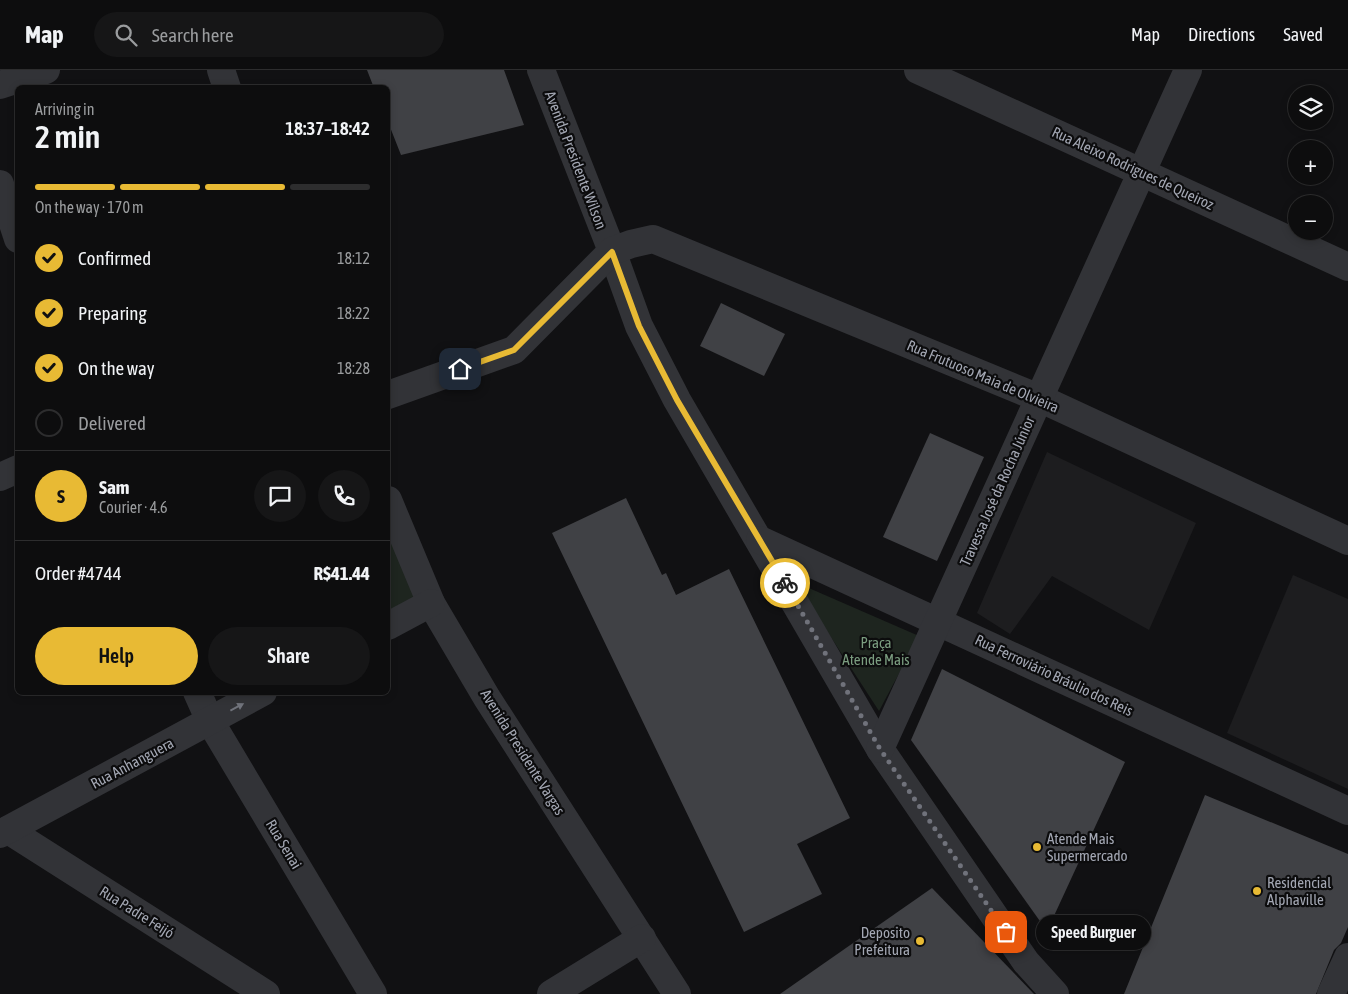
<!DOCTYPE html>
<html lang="en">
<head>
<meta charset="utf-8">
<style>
	:root { --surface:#0d0d0e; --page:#161617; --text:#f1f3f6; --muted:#9a9c9e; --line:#2d2d2e; --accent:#e8ba34 }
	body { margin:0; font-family:"Asap Condensed",sans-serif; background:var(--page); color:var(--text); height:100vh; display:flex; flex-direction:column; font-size:19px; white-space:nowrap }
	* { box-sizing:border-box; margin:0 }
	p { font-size:16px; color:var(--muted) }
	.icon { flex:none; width:28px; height:28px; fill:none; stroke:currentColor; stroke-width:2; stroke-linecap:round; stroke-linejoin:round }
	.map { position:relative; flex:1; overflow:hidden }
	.drawer { position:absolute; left:15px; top:15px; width:375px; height:610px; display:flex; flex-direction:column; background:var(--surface); border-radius:8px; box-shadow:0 2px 8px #0003,0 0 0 1px var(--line) }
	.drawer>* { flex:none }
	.fabs { position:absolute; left:1288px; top:15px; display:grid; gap:10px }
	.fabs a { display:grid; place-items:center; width:45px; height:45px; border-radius:50%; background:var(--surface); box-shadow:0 2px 8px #0003,0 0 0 1px var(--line); font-size:25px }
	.pin { position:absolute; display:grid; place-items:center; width:42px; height:42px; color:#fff; margin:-21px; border-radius:10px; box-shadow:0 2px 8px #0006 }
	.courier { position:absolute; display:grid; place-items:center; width:50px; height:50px; margin:-25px; border:4px solid #e8ba34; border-radius:50%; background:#fff; color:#222; box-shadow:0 1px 6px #0007 }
	.bubble { position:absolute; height:35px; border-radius:18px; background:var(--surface); box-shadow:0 2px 8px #0003,0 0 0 1px var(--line); font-size:16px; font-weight:600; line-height:35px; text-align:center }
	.summary em { font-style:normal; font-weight:600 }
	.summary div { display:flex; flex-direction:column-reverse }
	.summary { display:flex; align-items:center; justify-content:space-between; height:85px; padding:0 20px }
	h1 { font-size:32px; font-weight:600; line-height:38px }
	.bar { display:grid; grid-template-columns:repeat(4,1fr); gap:8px 5px; align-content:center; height:60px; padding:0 20px }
	.bar i { height:6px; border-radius:4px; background:var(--line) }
	.bar .selected { background:var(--accent) }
	.bar p { grid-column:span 4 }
	.line { display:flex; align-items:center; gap:12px; padding:0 20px; border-top:1px solid var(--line) }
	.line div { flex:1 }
	.round { display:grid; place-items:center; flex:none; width:52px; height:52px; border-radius:26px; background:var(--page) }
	ol { padding:0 20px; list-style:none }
	li { display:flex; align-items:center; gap:15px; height:55px }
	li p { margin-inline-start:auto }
	li .icon { padding:5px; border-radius:50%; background:var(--accent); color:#111; stroke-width:4 }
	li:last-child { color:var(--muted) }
	li i { width:28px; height:28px; border:2px solid var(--line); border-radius:50% }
	.button { display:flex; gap:10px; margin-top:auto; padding:10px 20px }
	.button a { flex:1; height:58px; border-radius:30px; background:var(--accent); color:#111; font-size:20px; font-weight:600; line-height:58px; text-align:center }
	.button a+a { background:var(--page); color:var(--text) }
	header { display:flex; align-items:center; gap:30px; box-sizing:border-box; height:70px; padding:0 25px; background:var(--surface); border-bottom:1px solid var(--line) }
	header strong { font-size:24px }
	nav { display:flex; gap:28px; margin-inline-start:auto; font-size:18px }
	.search { width:350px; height:45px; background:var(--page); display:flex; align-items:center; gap:12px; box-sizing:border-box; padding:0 18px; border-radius:28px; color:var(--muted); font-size:19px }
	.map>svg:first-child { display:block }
	.built { fill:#1d1d1f }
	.green { fill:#1e251f }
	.building { fill:#404145 }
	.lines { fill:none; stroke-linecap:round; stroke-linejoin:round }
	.minor { stroke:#323337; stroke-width:28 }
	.oneway { fill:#70737b }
	.done { stroke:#70727b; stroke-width:5; stroke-dasharray:0 9 }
	.route { stroke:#e8ba34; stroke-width:6 }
	.poi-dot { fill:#e8ba34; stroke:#0c0c0d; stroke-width:2 }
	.labels { text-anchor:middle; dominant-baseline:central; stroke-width:4.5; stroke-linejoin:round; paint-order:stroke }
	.street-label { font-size:15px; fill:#a3a7b3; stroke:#0c0c0d }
	.park-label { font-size:15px; fill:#7b9d80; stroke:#0c0c0d }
	.poi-label { font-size:15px; fill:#a3a7b3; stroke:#0c0c0d; text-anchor:start }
</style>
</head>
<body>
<header>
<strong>Map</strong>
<div class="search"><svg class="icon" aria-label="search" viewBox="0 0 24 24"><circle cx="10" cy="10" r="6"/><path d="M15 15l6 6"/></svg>Search here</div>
<nav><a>Map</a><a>Directions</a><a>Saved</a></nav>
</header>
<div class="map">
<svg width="1348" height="924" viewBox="0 0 1348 924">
	<rect width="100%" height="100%" fill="#111113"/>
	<g class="built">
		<polygon points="1047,382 1196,453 1149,560 1052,506 1010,564 977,543"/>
		<polygon points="1293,505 1348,529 1348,719 1227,663"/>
	</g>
	<g class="green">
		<polygon points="388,458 419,531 388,547"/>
		<polygon points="795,512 919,566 879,641"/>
	</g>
	<g class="building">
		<polygon points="367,0 504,0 524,55 401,85 388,52 388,18 374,18"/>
		<polygon points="721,233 785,264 764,306 700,276"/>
		<polygon points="930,363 984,387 937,491 883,467"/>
		<polygon points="626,428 662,505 666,503 676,525 729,499 850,748 797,774 822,824 744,862 552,463"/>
		<polygon points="942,599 1125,692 1047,861 911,670"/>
		<polygon points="1205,725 1348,784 1348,857 1341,873 1334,880 1316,924 1124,924"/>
		<polygon points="932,818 1034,924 780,924"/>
	</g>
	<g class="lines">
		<g class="minor">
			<polyline points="221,0 227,18"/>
			<polyline points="541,0 612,181 639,256 677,330 880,679 1026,892 1055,924"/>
			<polyline points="918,0 1348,197"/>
			<polyline points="0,15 46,0"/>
			<polyline points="0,114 18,169"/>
			<polyline points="388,325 514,280 612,181 631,174 653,169 1039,328 1348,471"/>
			<polyline points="0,407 18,399"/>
			<polyline points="388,430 431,533 487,628 677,924"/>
			<polyline points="760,470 1348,741"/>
			<polyline points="388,556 431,533"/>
			<polyline points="197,622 210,651 373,924"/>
			<polyline points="880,679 1188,0"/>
			<polyline points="8,760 266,924"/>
			<polyline points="0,764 263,622"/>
			<polyline points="551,924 642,868"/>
			<polyline points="1331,924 1348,887"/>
		</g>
	</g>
	<defs><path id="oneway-solid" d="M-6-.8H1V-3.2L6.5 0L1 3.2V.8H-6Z" transform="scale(1.25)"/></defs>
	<use class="oneway" href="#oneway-solid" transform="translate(237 637) rotate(-28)"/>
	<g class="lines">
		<polyline class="done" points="785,513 880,679 1006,862"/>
		<polyline class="route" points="460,299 514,280 612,182 639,256 677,330 785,513"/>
	</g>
	<g class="poi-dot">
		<circle cx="1037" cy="777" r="5"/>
		<circle cx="1257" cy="821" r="5"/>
		<circle cx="920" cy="871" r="5"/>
	</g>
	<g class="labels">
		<g class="street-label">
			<text transform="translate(576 90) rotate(69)">Avenida Presidente Wilson</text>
			<text transform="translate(1133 98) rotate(25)">Rua Aleixo Rodrigues de Queiroz</text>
			<text transform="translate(983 306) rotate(23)">Rua Frutuoso Maia de Olvieira</text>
			<text transform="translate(997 421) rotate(-66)">Travessa José da Rocha Júnior</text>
			<text transform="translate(1054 605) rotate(25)">Rua Ferroviário Bráulio dos Reis</text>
			<text transform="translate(523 682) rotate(58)">Avenida Presidente Vargas</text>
			<text transform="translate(132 693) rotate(-28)">Rua Anhanguera</text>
			<text transform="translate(284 774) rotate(59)">Rua Senai</text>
			<text transform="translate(137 842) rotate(32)">Rua Padre Feijó</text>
		</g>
		<g class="park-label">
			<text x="876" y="572">Praça<tspan x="876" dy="17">Atende Mais</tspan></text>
		</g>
		<g class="poi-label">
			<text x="1047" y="768">Atende Mais<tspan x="1047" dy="17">Supermercado</tspan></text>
			<text x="1267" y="812">Residencial<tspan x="1267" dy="17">Alphaville</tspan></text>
			<text x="910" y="862" text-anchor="end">Deposito<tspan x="910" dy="17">Prefeitura</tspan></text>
		</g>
	</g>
</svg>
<div class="fabs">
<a><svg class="icon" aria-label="layers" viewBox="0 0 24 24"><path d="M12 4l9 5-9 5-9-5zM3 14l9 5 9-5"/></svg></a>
<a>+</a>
<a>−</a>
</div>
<div class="pin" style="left:1006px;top:862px;background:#ea580c"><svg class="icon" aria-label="bag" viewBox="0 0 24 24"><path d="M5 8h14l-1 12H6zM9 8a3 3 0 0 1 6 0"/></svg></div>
<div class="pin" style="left:460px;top:299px;background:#1f2937"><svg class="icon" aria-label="home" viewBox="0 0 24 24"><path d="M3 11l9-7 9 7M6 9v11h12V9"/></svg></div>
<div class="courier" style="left:785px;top:513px"><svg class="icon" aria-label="bike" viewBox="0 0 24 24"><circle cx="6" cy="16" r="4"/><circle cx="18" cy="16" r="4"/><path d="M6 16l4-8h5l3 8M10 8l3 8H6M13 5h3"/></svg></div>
<div class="bubble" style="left:1036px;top:845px;width:115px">Speed Burguer</div>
<section class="drawer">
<div class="summary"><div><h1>2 min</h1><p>Arriving in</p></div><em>18:37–18:42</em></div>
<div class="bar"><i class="selected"></i><i class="selected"></i><i class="selected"></i><i></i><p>On the way · 170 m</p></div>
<ol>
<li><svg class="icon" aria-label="check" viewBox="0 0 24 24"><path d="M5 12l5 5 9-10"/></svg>Confirmed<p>18:12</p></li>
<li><svg class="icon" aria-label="check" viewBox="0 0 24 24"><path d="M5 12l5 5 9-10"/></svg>Preparing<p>18:22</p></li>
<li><svg class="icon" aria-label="check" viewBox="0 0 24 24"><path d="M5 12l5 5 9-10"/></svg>On the way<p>18:28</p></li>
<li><i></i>Delivered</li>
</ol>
<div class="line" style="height:90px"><b class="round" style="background:var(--accent);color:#111">S</b><div><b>Sam</b><p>Courier · 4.6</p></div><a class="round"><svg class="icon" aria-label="chat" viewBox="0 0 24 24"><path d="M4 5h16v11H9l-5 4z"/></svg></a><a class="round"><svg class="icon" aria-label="phone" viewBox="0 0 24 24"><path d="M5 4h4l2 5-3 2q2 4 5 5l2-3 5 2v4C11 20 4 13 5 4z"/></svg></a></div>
<div class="line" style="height:65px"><div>Order #4744</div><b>R$41.44</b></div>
<div class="button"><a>Help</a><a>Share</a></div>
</section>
</div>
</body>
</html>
